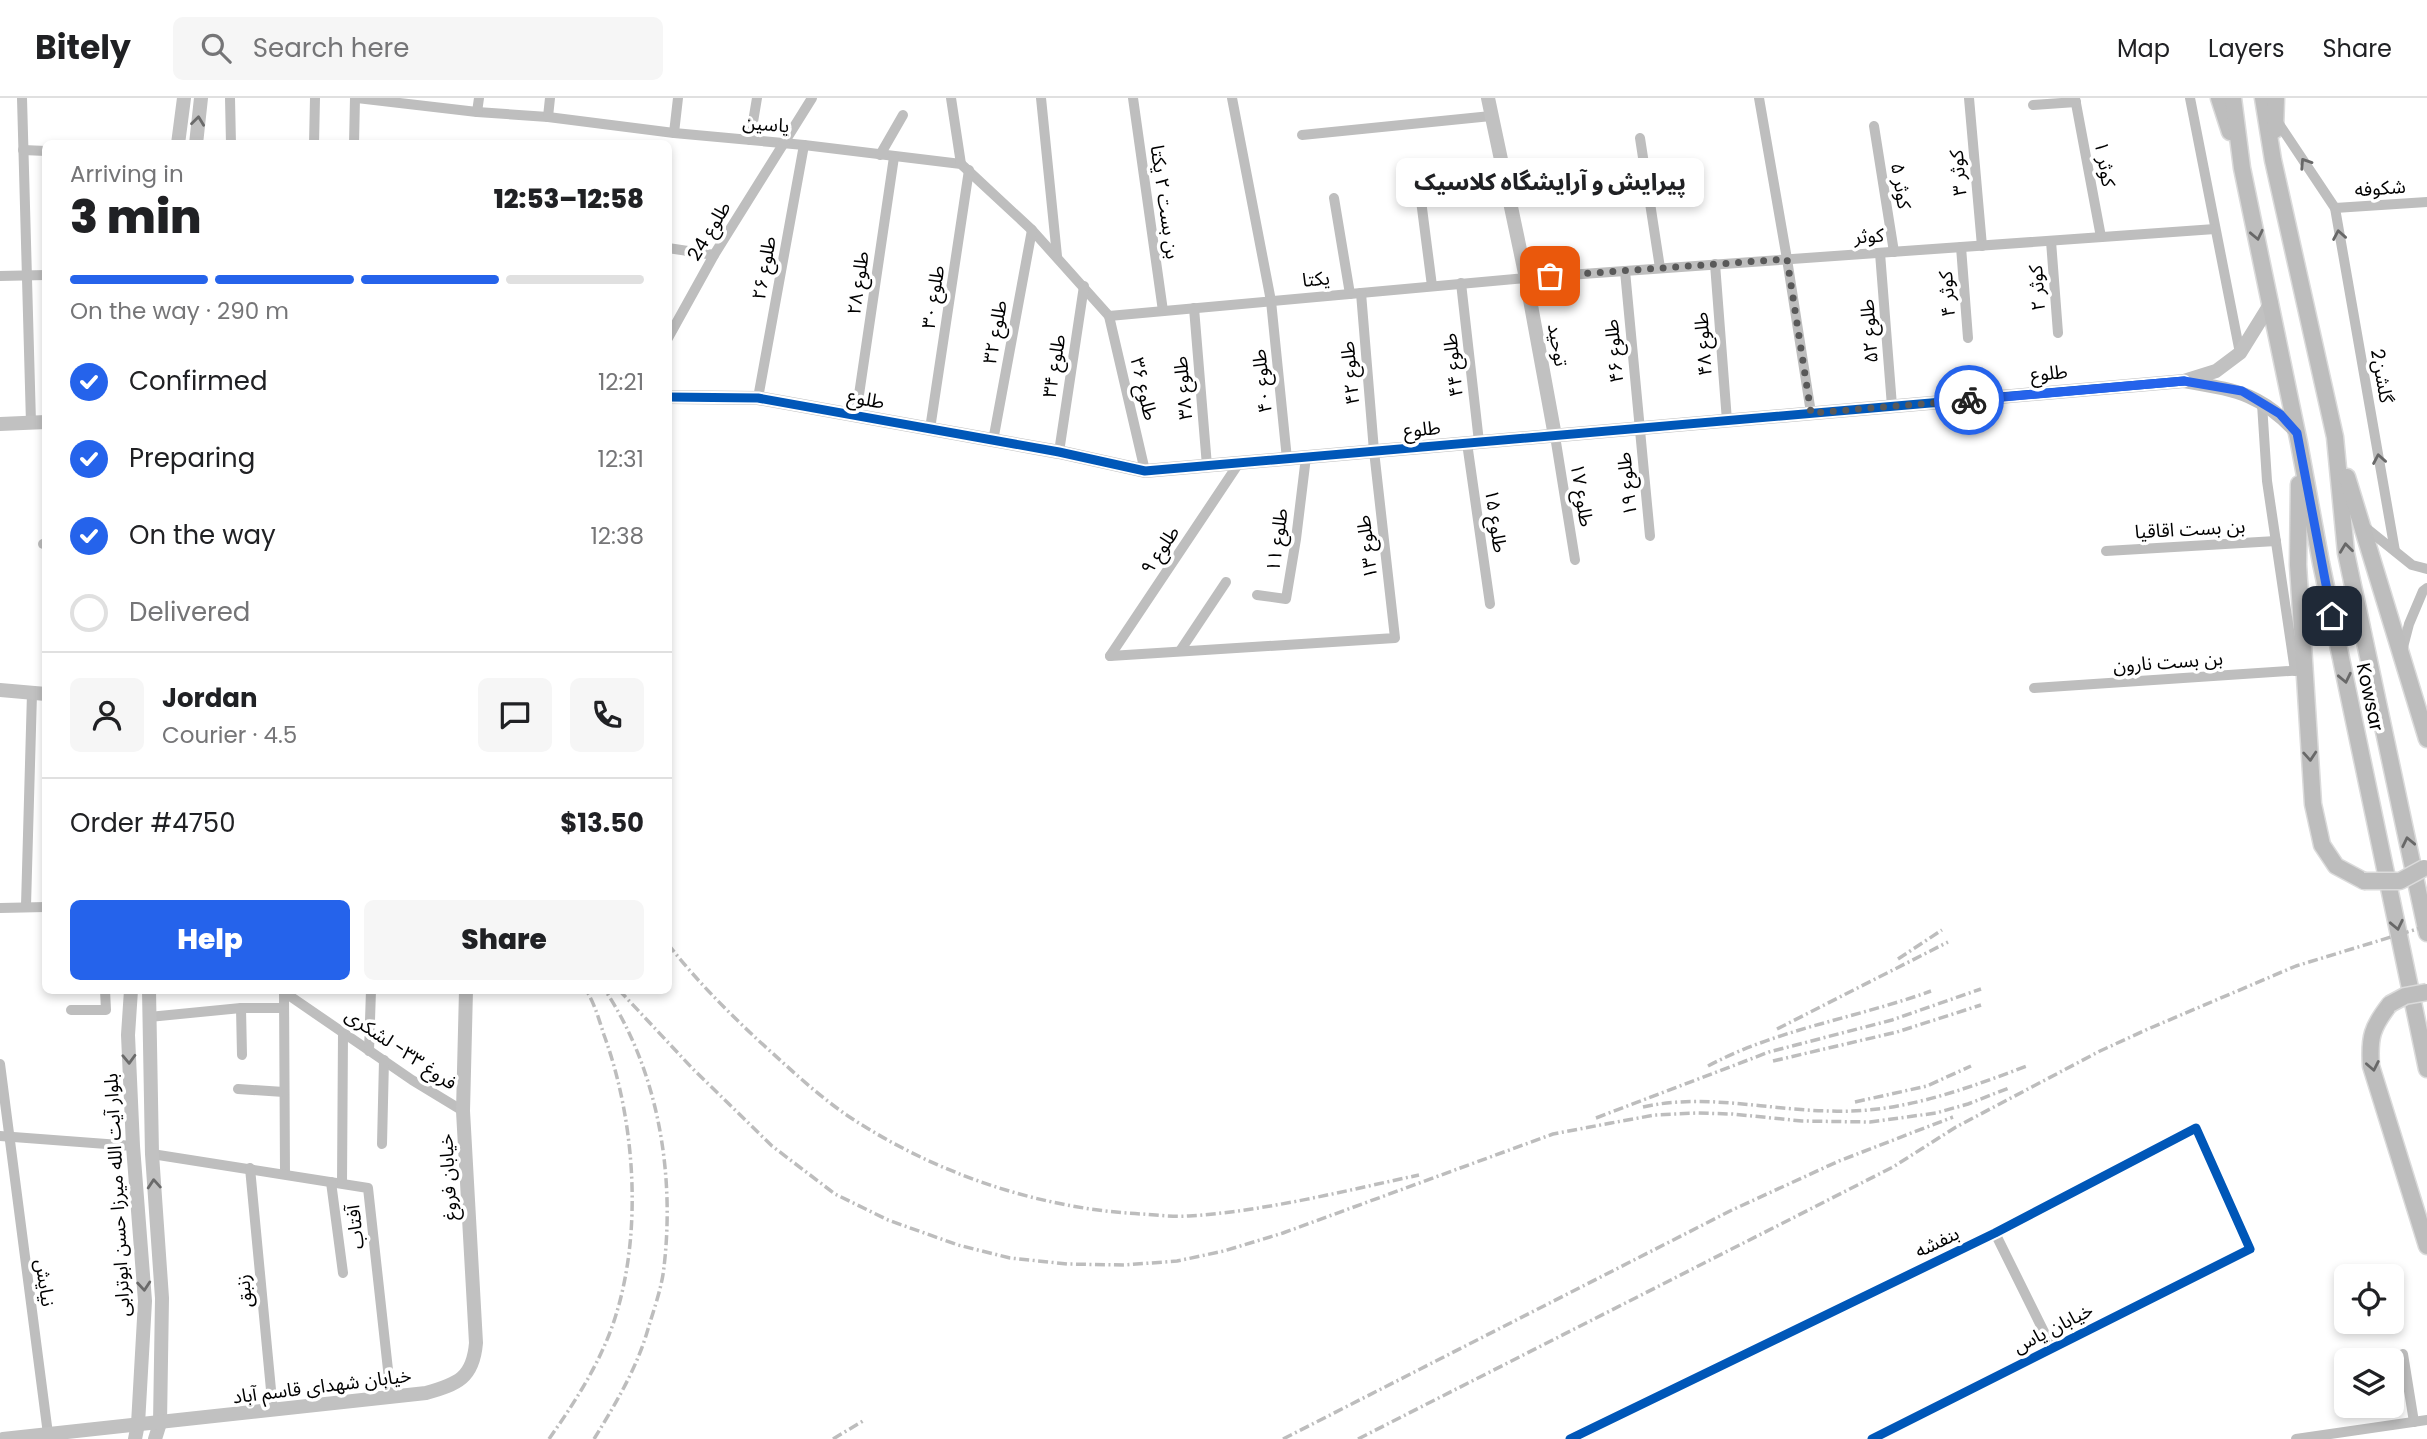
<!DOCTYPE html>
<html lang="en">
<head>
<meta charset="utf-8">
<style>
	:root { --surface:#fff; --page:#f6f6f6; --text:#202124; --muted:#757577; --line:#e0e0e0; --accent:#2563eb }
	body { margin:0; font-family:Poppins,"Noto Sans Arabic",sans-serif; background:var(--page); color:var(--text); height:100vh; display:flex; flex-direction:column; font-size:26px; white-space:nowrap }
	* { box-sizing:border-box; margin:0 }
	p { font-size:23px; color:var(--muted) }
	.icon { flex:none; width:38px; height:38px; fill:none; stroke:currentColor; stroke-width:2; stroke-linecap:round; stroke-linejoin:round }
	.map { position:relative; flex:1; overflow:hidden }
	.side { position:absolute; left:42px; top:42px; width:630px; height:854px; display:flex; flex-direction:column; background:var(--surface); border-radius:10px; box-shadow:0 4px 10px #0003 }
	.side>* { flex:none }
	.controls { position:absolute; left:2334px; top:1166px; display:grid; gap:14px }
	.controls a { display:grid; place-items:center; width:70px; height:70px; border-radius:10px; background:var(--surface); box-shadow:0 4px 10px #0003; font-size:35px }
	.pin { position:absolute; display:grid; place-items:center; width:60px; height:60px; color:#fff; margin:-30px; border-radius:14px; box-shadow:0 4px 10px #0006 }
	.courier { position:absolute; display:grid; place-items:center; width:70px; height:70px; margin:-35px; border:5px solid #2563eb; border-radius:50%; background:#fff; color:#222; box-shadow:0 2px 9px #0007 }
	.bubble { position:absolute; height:49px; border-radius:10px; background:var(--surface); box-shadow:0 4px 10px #0003; font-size:23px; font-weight:800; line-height:49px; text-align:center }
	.headline em { font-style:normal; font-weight:800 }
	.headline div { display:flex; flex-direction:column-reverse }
	.headline { display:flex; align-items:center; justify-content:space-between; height:119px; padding:0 28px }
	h1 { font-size:46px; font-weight:800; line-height:52px }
	.bar { display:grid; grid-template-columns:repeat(4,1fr); gap:10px 7px; align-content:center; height:84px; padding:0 28px }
	.bar i { height:9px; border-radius:5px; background:var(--line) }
	.bar .current { background:var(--accent) }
	.bar p { grid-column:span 4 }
	.line { display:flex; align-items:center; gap:18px; padding:0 28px; border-top:2px solid var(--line) }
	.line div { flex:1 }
	.round { display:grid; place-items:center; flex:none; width:74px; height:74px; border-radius:10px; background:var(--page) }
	ol { padding:0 28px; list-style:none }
	li { display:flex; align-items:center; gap:21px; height:77px }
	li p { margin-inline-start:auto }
	li .icon { padding:7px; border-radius:50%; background:var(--accent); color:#fff; stroke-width:4 }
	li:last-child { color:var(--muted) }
	li i { width:38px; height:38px; border:4px solid var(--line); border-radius:50% }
	.button { display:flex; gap:14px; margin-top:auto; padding:14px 28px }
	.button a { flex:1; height:80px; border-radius:10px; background:var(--accent); color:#fff; font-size:28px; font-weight:800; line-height:80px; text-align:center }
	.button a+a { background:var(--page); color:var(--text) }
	header { display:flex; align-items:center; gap:42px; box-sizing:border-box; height:98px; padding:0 35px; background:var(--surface); border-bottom:2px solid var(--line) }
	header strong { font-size:33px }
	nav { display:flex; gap:38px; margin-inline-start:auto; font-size:24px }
	.search { width:490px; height:63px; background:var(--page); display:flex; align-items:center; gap:18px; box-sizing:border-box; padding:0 24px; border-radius:10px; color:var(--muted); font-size:26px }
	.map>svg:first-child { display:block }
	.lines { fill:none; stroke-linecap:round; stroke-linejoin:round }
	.primary-casing { stroke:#dbdbdb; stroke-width:19 }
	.street { stroke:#bebebe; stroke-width:10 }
	.secondary { stroke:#c1c1c1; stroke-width:14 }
	.primary { stroke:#bdbdbd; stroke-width:16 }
	.rail { stroke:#bdbdbd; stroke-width:3.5; stroke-dasharray:10 3.5 2 3.5; stroke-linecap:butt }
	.primary-bridge-casing { stroke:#dbdbdb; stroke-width:19; stroke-linecap:butt }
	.primary-bridge { stroke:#bdbdbd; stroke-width:16 }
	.cycleway-casing { stroke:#fff; stroke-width:13 }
	.cycleway { stroke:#0057b8; stroke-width:9 }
	.oneway { stroke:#6a6a6a }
	.oneway2 { stroke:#686868 }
	.done { stroke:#595959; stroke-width:7; stroke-dasharray:0 12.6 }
	.route { stroke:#2563eb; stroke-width:9 }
	.labels { text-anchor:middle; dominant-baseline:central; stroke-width:7; stroke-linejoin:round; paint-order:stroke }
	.street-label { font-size:19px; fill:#000; stroke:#fff }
</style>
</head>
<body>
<header>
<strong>Bitely</strong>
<div class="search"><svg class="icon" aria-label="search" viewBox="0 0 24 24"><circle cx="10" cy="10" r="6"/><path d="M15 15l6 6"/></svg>Search here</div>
<nav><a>Map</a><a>Layers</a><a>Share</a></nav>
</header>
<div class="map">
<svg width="2427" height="1341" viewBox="0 0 2427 1341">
	<rect width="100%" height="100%" fill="#fff"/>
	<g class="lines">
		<g class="primary-casing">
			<g id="primary">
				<polyline points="2219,0 2230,34"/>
				<polyline points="2233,0 2242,70 2299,345 2321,465 2427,971"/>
				<polyline points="2263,0 2273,62 2335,339 2346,455 2427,835"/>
				<polyline points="2275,32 2276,0"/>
				<polyline points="2347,379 2427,641"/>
				<polyline points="2299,386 2298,467 2313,706 2322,747 2336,768 2364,783"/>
				<path d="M2390,906C2372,929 2369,939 2371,968L2427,1148"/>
			</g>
		</g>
		<g class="street">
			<polyline points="22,0 31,325"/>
			<polyline points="230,0 231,46"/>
			<polyline points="357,0 477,14 548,19 674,35 804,47 961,66 1032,132 1109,218 1145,373"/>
			<polyline points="951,0 961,66"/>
			<polyline points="1041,0 1057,158"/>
			<polyline points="1133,0 1163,213"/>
			<polyline points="1232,0 1271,203 1287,361"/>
			<polyline points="1759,0 1787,161 1811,315"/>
			<polyline points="1969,0 1982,148"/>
			<polyline points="2075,0 2101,139"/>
			<polyline points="2190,0 2240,255"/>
			<polyline points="2033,7 2076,4"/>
			<polyline points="477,14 479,0"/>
			<polyline points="548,19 550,0"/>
			<polyline points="2275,20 2335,110 2395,453"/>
			<polyline points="1874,28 1894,154"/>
			<polyline points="674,35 678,0"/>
			<polyline points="1302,37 1491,18"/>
			<polyline points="1640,40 1660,170"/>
			<polyline points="750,42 757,0"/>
			<polyline points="314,46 315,0"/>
			<polyline points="354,46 355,0"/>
			<polyline points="23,52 46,53"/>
			<polyline points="880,57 903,17"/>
			<polyline points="1418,79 1432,188"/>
			<polyline points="1334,100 1350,196"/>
			<polyline points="2335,110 2427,104"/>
			<polyline points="2051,143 2058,235"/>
			<polyline points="1961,149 1968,240"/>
			<polyline points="668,150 714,157"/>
			<polyline points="1880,155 1892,308"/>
			<polyline points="1715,166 1727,323"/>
			<polyline points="1625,173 1650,438"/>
			<polyline points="0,178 46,177"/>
			<polyline points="1461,185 1479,344"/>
			<polyline points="1194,210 1207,368"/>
			<polyline points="1109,218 1526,180 2215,131"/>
			<polyline points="668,240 714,157 812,0"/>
			<polyline points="758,300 804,47"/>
			<polyline points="2262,306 2267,383 2295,573"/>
			<polyline points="856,317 894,59"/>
			<polyline points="930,331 969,72"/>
			<polyline points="1555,338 1575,462"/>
			<polyline points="993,343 1032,132"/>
			<polyline points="1467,345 1490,506"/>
			<polyline points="1059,354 1084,188"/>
			<polyline points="2361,426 2412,467 2427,471"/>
			<polyline points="43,446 46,446"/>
			<polyline points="2106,453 2276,443"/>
			<polyline points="1257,497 1286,501 1296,441 1306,359"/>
			<polyline points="1180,553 1226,484"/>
			<polyline points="2402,553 2409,526 2423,493 2427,490"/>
			<polyline points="1110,558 1395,540 1374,353 1361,195"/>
			<polyline points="1110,558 1239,365"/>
			<polyline points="2034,590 2304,572"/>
			<polyline points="26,808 32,595"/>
			<polyline points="0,810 46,809"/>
			<polyline points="284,892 285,1076"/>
			<polyline points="284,894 412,982 463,1013"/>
			<polyline points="241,910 242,957"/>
			<polyline points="71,912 106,912 105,892"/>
			<polyline points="149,919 241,910 283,910"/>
			<polyline points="369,953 371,892"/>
			<polyline points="0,966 48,1336"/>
			<polyline points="238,991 284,994"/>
			<polyline points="0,1038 133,1048"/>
			<polyline points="382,1046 384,962"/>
			<polyline points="152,1056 368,1090 391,1299"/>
			<polyline points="250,1070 273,1313"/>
			<polyline points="331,1084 343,1175"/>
			<polyline points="342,1085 343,935"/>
			<polyline points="1995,1135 2052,1250"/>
			<polyline points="2403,1256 2414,1324"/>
			<polyline points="1570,1341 1995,1135 2196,1030 2250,1151 1872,1341"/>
			<polyline points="2296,1341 2427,1322"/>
		</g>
		<g class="secondary">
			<polyline points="1488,0 1526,180 1555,338"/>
			<polyline points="178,46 184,0"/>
			<polyline points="196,46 201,0"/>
			<path d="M2271,205L2240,255L2216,273L2184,283C2234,292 2260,294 2297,335"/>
			<polyline points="668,299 758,300 1059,354 1145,373 2184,283"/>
			<polyline points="0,326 46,324"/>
			<polyline points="0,592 46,596"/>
			<polyline points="131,892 128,937 133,1048 145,1203 138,1326 135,1341"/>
			<polyline points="149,892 152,1056 162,1200 160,1325 155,1341"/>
			<path d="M3,1341L426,1295C458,1286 473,1280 476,1245L463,1013L466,892"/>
		</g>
		<use href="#primary" class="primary"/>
		<g class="rail">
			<path d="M668,846C695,881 727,913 759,943C788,969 816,996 848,1018C934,1075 1039,1111 1142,1116C1157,1117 1174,1119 1189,1118C1266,1113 1344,1093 1419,1077"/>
			<polyline points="1898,861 1942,832"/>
			<polyline points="619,892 692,970 772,1048 835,1096 888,1122 958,1147 1010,1160 1067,1166 1124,1167 1177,1163 1224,1153 1283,1135 1553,1036 1611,1025 1655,1017 1697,1015 1732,1016 1802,1023 1870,1024 1936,1015 1968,1006 2009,990"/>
			<polyline points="1777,931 1948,844"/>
			<polyline points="1773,963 1897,934 1981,907"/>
			<path d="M1708,968C1777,931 1857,920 1931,893"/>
			<polyline points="1855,1004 1927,988 1971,968"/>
			<path d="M1643,1009C1704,995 1768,1012 1830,1013C1899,1016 1963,992 2027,968"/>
			<polyline points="1596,1020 1769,954 1892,922 1981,891"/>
			<path d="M549,1341C575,1304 601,1264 615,1220C643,1133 635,1022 604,937C599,922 595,906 586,892"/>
			<path d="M594,1341C615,1307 637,1270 648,1231C654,1211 662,1189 664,1169C675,1075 658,972 605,892"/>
			<polyline points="833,1341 863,1323"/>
			<polyline points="1283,1341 1732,1112 1839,1063 1953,1019"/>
			<polyline points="1358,1341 1893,1069 1956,1029 2100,953 2148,931 2296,868 2427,828"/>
		</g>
		<g class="primary-bridge-casing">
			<g id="primary-bridge">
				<polyline points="2364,783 2400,783 2424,770"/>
				<polyline points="2390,906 2405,898 2427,894"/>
			</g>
		</g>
		<use href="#primary-bridge" class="primary-bridge"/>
		<g class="cycleway-casing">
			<g id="cycleway">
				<polyline points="668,299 758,300 1059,354 1145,373 2184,283"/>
				<polyline points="1570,1341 1995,1135 2196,1030 2250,1151 1872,1341"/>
			</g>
		</g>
		<use href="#cycleway" class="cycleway"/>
	</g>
	<defs><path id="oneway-chevron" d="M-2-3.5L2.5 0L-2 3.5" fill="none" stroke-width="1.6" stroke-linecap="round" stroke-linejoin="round" transform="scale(1.75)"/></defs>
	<g class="oneway">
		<use href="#oneway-chevron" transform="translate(198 23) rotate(-83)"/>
		<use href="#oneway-chevron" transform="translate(129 961) rotate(88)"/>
		<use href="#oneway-chevron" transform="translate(154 1086) rotate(-94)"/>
		<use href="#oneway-chevron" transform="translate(144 1188) rotate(85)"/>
	</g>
	<g class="oneway2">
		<use href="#oneway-chevron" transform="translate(2305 65) rotate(-123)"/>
		<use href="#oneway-chevron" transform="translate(2257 137) rotate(78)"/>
		<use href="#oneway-chevron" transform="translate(2339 137) rotate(-100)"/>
		<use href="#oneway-chevron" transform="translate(2379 361) rotate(-100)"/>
		<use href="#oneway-chevron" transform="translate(2346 450) rotate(-97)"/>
		<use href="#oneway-chevron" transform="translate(2345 580) rotate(78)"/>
		<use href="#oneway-chevron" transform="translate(2310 658) rotate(86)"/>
		<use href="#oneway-chevron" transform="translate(2408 744) rotate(-102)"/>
		<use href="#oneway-chevron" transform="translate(2397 827) rotate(78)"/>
		<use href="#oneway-chevron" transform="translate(2373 968) rotate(79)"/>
	</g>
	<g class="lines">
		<polyline class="done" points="1550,178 1787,161 1811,315 1969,302"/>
		<polyline class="route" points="1969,302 2184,283 2242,293 2280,316 2297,335 2332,518"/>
	</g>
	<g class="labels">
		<g class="street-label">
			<text transform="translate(766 26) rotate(5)">یاسین</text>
			<text transform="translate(2105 66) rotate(80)">کوثر ۱</text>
			<text transform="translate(1958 75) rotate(-95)">کوثر ۳</text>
			<text transform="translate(1901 88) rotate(81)">کوثر ۵</text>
			<text transform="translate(2380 90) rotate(-4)">شکوفه</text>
			<text transform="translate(1165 104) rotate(82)">بن بست ۲ یکتا</text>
			<text transform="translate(709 133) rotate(-59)">طلوع 24</text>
			<text transform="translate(1869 138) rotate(-4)">کوثر</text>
			<text transform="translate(764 170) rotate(-80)">طلوع ۲۶</text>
			<text transform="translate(1316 181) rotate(-5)">یکتا</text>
			<text transform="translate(858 185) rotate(-82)">طلوع ۲۸</text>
			<text transform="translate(2037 190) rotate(-94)">کوثر ۲</text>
			<text transform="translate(1947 196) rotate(-94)">کوثر ۴</text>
			<text transform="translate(933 199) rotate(-81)">طلوع ۳۰</text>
			<text transform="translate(1869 233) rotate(-94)">طلوع ۵۲</text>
			<text transform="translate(995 234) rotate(-80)">طلوع ۳۲</text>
			<text transform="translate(1703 246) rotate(-94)">طلوع ۴۸</text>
			<text transform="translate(1558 247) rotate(80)">توحید</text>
			<text transform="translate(1614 253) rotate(-95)">طلوع ۴۶</text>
			<text transform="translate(1453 267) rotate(-96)">طلوع ۴۴</text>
			<text transform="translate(1054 268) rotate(-81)">طلوع ۳۴</text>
			<text transform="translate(1350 275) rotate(-95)">طلوع ۴۲</text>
			<text transform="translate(2049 275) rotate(-5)">طلوع</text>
			<text transform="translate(2382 278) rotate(80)">گلشن2</text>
			<text transform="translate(1262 283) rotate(-96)">طلوع ۴۰</text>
			<text transform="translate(1183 290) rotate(-95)">طلوع ۳۸</text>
			<text transform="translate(1144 291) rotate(77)">طلوع ۳۶</text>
			<text transform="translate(866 301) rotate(11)">طلوع</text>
			<text transform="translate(1422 331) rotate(-5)">طلوع</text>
			<text transform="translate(1627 386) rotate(-96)">طلوع ۱۹</text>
			<text transform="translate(1582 397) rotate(81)">طلوع ۱۷</text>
			<text transform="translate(1496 423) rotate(82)">طلوع ۱۵</text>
			<text transform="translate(2190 431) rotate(-3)">بن بست اقاقیا</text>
			<text transform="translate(1277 442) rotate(-82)">طلوع ۱۱</text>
			<text transform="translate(1367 449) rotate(-97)">طلوع ۱۳</text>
			<text transform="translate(1160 452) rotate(-56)">طلوع ۹</text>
			<text transform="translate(2168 564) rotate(-4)">بن بست نارون</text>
			<text transform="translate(2370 599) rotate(78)">Kowsar</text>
			<text transform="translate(401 951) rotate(34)">فروغ ۳۳- لشکری</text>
			<text transform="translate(448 1079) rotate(-93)">خیابان فروغ</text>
			<text transform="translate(117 1097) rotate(-93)">بلوار آیت الله میرزا حسن ابوترابی</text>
			<text transform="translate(355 1129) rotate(-96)">آفتاب</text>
			<text transform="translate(1937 1144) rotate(-26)">بنفشه</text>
			<text transform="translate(45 1185) rotate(82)">نيايش</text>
			<text transform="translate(244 1193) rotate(-95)">زنبق</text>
			<text transform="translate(2053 1230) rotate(-27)">خیابان یاس</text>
			<text transform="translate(322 1288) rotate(-7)">خیابان شهدای قاسم آباد</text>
		</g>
	</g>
</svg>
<div class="controls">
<a><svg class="icon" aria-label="locate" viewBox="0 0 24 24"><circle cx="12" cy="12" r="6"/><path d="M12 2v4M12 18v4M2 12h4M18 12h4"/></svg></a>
<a><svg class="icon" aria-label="layers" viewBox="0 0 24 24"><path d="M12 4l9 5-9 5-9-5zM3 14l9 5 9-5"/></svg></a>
</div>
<div class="pin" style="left:1550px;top:178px;background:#ea580c"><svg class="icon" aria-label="bag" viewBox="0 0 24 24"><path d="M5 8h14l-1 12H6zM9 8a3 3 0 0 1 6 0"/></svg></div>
<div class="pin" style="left:2332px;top:518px;background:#1f2937"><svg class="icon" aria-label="home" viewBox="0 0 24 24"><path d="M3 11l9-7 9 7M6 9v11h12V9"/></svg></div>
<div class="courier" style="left:1969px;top:302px"><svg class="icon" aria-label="bike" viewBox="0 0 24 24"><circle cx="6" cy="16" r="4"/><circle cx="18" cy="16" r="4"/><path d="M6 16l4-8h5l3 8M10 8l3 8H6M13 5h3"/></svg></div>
<div class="bubble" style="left:1396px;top:60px;width:308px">پیرایش و آرایشگاه کلاسیک</div>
<section class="side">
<div class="headline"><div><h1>3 min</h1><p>Arriving in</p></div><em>12:53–12:58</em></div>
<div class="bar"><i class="current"></i><i class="current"></i><i class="current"></i><i></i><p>On the way · 290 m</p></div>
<ol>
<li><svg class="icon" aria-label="check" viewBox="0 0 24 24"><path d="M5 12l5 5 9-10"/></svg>Confirmed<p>12:21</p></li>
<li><svg class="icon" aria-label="check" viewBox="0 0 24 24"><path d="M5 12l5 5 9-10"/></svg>Preparing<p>12:31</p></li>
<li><svg class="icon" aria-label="check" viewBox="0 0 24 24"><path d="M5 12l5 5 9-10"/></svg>On the way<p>12:38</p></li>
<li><i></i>Delivered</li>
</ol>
<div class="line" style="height:126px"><a class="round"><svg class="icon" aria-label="person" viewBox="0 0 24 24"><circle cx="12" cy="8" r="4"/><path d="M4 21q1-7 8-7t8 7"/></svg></a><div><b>Jordan</b><p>Courier · 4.5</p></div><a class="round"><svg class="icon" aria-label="chat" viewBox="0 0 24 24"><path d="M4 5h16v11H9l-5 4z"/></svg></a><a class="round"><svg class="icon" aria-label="phone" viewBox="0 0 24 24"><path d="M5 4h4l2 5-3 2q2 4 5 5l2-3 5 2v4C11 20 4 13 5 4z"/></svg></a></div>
<div class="line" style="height:91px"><div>Order #4750</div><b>$13.50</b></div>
<div class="button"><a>Help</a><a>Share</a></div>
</section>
</div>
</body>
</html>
